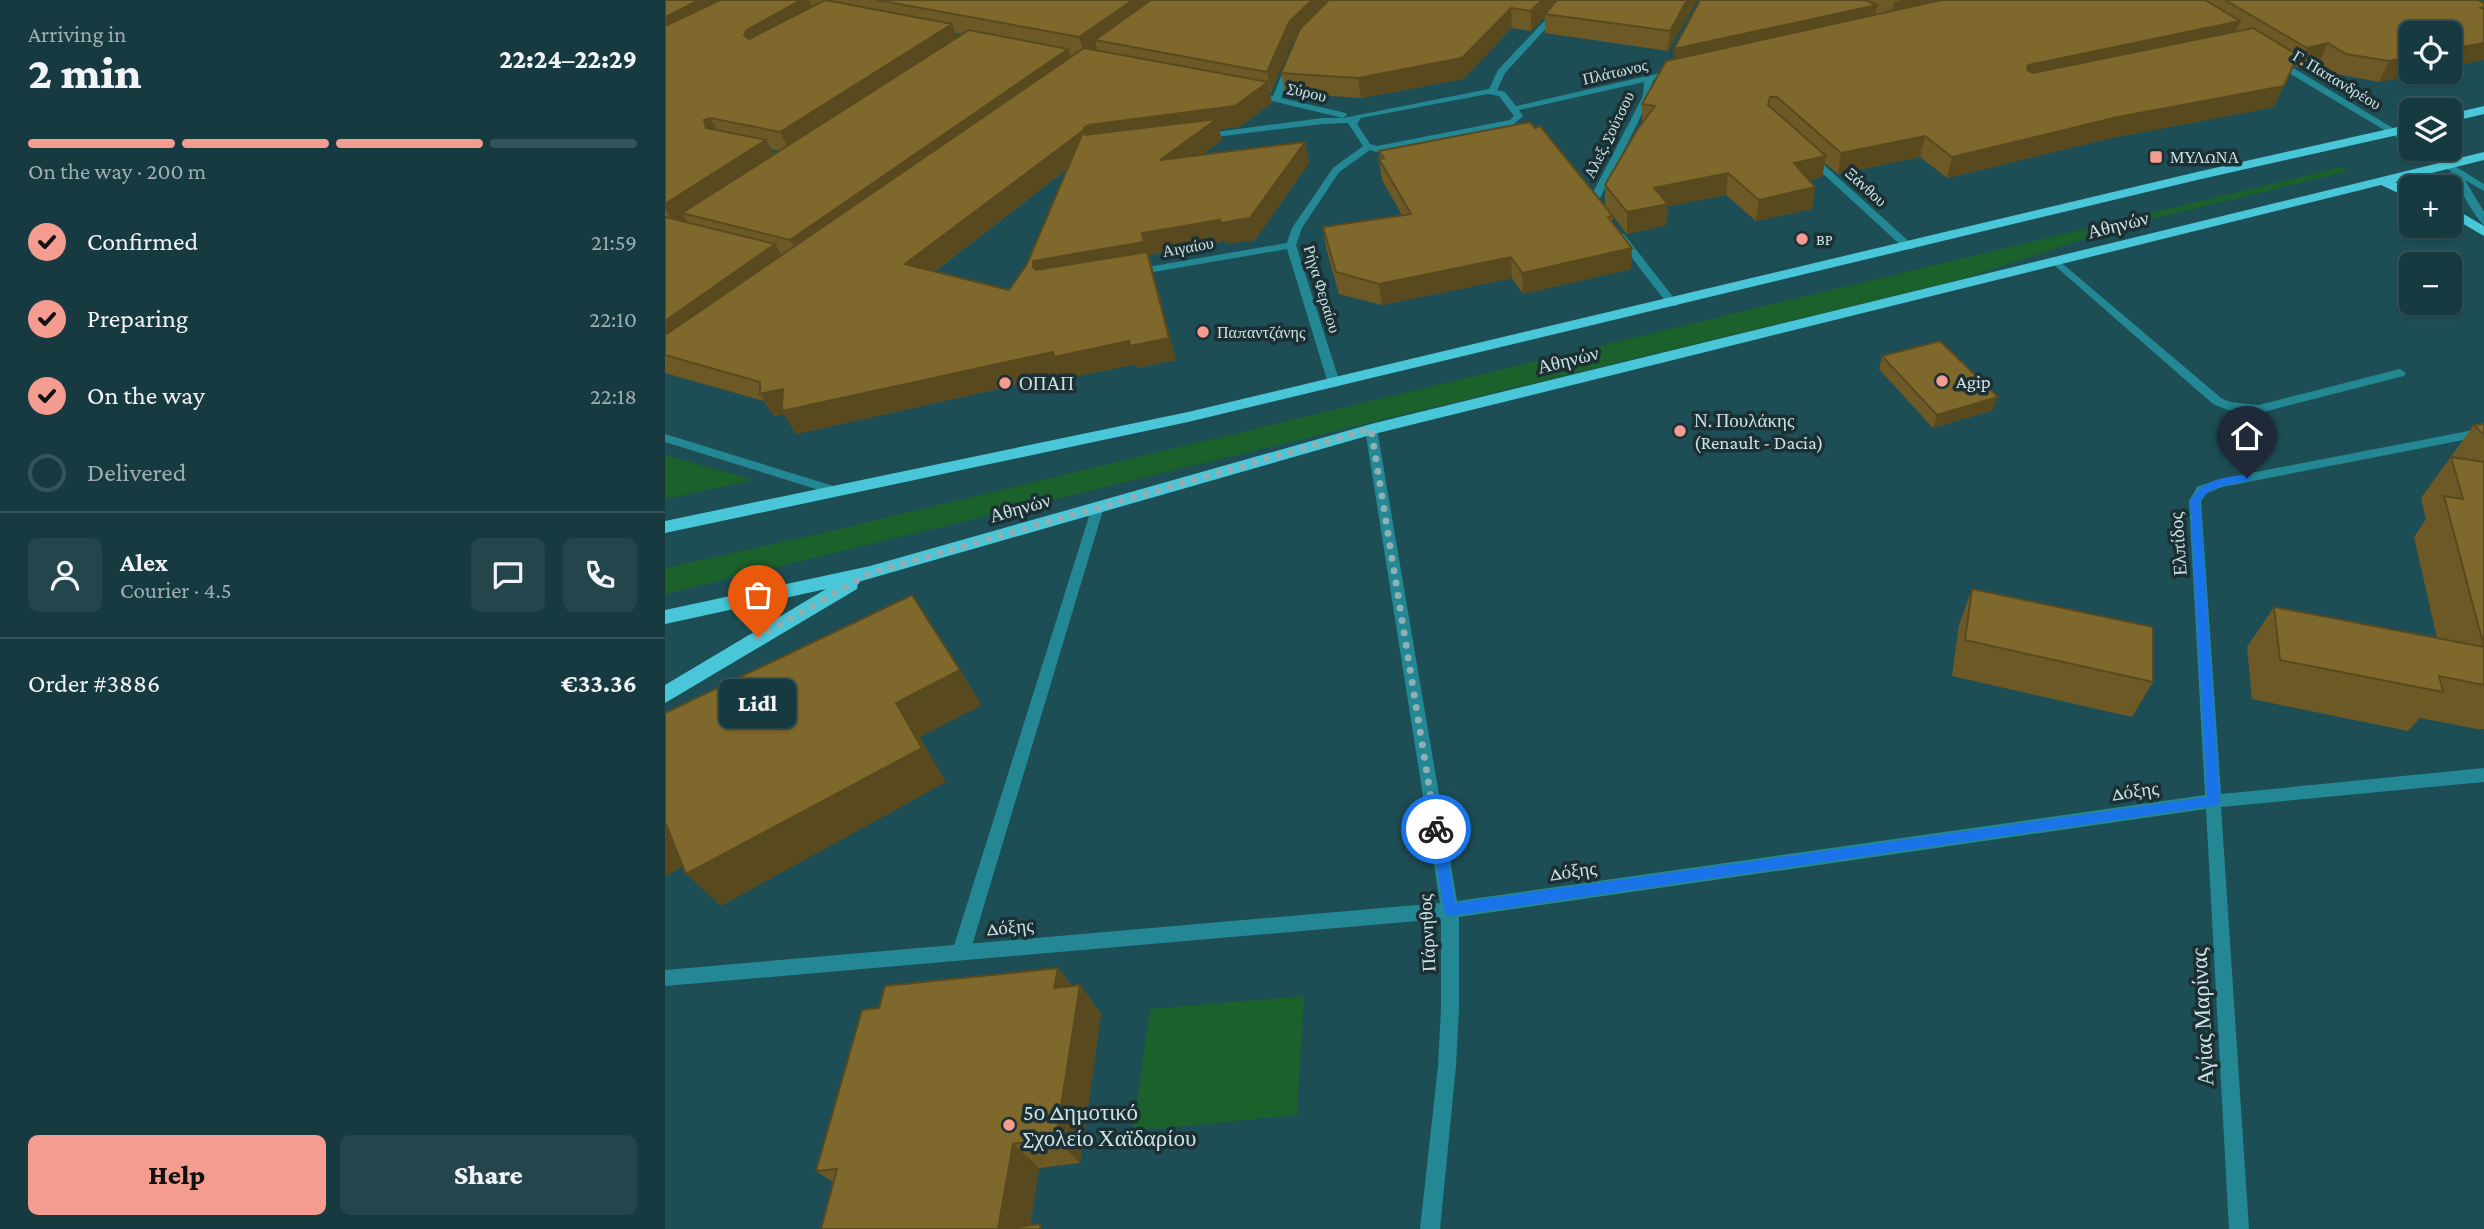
<!DOCTYPE html>
<html lang="en">
<head>
<meta charset="utf-8">
<style>
	:root { --surface:#163a40; --page:#23454b; --text:#f1f3f6; --muted:#9eadb1; --line:#355459; --accent:#f59c91 }
	body { margin:0; font-family:"Crimson Pro",serif; background:var(--page); color:var(--text); height:100vh; display:flex; flex-direction:column; font-size:26px; white-space:nowrap }
	* { box-sizing:border-box; margin:0 }
	p { font-size:23px; color:var(--muted) }
	.icon { flex:none; width:38px; height:38px; fill:none; stroke:currentColor; stroke-width:2; stroke-linecap:round; stroke-linejoin:round }
	.map { position:relative; flex:1; overflow:hidden }
	.panel { display:flex; flex-direction:column; background:var(--surface); width:665px }
	.panel>* { flex:none }
	.tools { position:absolute; left:1734px; top:21px; display:grid; gap:14px }
	.tools a { display:grid; place-items:center; width:63px; height:63px; border-radius:10px; background:var(--surface); box-shadow:0 2px 5px #0004,0 0 0 2px var(--line); font-size:35px }
	.pin { position:absolute; display:grid; place-items:center; width:60px; height:60px; color:#fff; margin:-72px -30px; border-radius:50% 50% 50% 0; rotate:-45deg; box-shadow:0 0 7px #0007 }
	.pin .icon { rotate:45deg }
	.courier { position:absolute; display:grid; place-items:center; width:70px; height:70px; margin:-35px; border:5px solid #1a73e8; border-radius:50%; background:#fff; color:#222; box-shadow:0 2px 9px #0007 }
	.bubble { position:absolute; height:49px; border-radius:10px; background:var(--surface); box-shadow:0 2px 5px #0004,0 0 0 2px var(--line); font-size:23px; font-weight:800; line-height:49px; text-align:center }
	.summary em { font-style:normal; font-weight:800 }
	.summary div { display:flex; flex-direction:column-reverse }
	.summary { display:flex; align-items:center; justify-content:space-between; height:119px; padding:0 28px }
	h1 { font-size:46px; font-weight:800; line-height:52px }
	.bar { display:grid; grid-template-columns:repeat(4,1fr); gap:10px 7px; align-content:center; height:84px; padding:0 28px }
	.bar i { height:9px; border-radius:5px; background:var(--line) }
	.bar .on { background:var(--accent) }
	.bar p { grid-column:span 4 }
	.line { display:flex; align-items:center; gap:18px; padding:0 28px; border-top:2px solid var(--line) }
	.line div { flex:1 }
	.round { display:grid; place-items:center; flex:none; width:74px; height:74px; border-radius:10px; background:var(--page) }
	ol { padding:0 28px; list-style:none }
	li { display:flex; align-items:center; gap:21px; height:77px }
	li p { margin-inline-start:auto }
	li .icon { padding:7px; border-radius:50%; background:var(--accent); color:#111; stroke-width:4 }
	li:last-child { color:var(--muted) }
	li i { width:38px; height:38px; border:4px solid var(--line); border-radius:50% }
	.cta { display:flex; gap:14px; margin-top:auto; padding:14px 28px }
	.cta a { flex:1; height:80px; border-radius:10px; background:var(--accent); color:#111; font-size:28px; font-weight:800; line-height:80px; text-align:center }
	.cta a+a { background:var(--page); color:var(--text) }
	main { display:flex; flex:1; min-height:0 }
	.map>svg:first-child { display:block }
	.green { fill:#1b612b }
	.lines { fill:none; stroke-linecap:round; stroke-linejoin:round }
	.service { fill:#238894; fill-rule:evenodd }
	.minor { fill:#238894; fill-rule:evenodd }
	.tertiary { fill:#238894; fill-rule:evenodd }
	.trunk { fill:#49c7d8; fill-rule:evenodd }
	.wall { fill:#6d5926; fill-rule:evenodd }
	.shaded-wall { fill:#59491f }
	.building { fill:#7f682c; stroke:#59491f; stroke-width:2; fill-rule:evenodd }
	.route { fill:#1a73e8 }
	.done { stroke:#8eafb4; stroke-width:7; stroke-dasharray:0 12.6 }
	.poi-dot { fill:#f59c91; stroke:#1c3033; stroke-width:2.5 }
	.labels { text-anchor:middle; dominant-baseline:central; stroke-width:7; stroke-linejoin:round; paint-order:stroke }
	.far-street-label { font-size:16px; fill:#cbe3e7; stroke:#1c3033 }
	.far-poi-label { font-size:16px; fill:#cbe3e7; stroke:#1c3033; text-anchor:start }
	.street-label { font-size:19px; fill:#cbe3e7; stroke:#1c3033 }
	.poi-label { font-size:19px; fill:#cbe3e7; stroke:#1c3033; text-anchor:start }
	.near-street-label { font-size:23px; fill:#cbe3e7; stroke:#1c3033 }
	.near-poi-label { font-size:23px; fill:#cbe3e7; stroke:#1c3033; text-anchor:start }
</style>
</head>
<body>
<main>
<section class="panel">
<div class="summary"><div><h1>2 min</h1><p>Arriving in</p></div><em>22:24–22:29</em></div>
<div class="bar"><i class="on"></i><i class="on"></i><i class="on"></i><i></i><p>On the way · 200 m</p></div>
<ol>
<li><svg class="icon" aria-label="check" viewBox="0 0 24 24"><path d="M5 12l5 5 9-10"/></svg>Confirmed<p>21:59</p></li>
<li><svg class="icon" aria-label="check" viewBox="0 0 24 24"><path d="M5 12l5 5 9-10"/></svg>Preparing<p>22:10</p></li>
<li><svg class="icon" aria-label="check" viewBox="0 0 24 24"><path d="M5 12l5 5 9-10"/></svg>On the way<p>22:18</p></li>
<li><i></i>Delivered</li>
</ol>
<div class="line" style="height:126px"><a class="round"><svg class="icon" aria-label="person" viewBox="0 0 24 24"><circle cx="12" cy="8" r="4"/><path d="M4 21q1-7 8-7t8 7"/></svg></a><div><b>Alex</b><p>Courier · 4.5</p></div><a class="round"><svg class="icon" aria-label="chat" viewBox="0 0 24 24"><path d="M4 5h16v11H9l-5 4z"/></svg></a><a class="round"><svg class="icon" aria-label="phone" viewBox="0 0 24 24"><path d="M5 4h4l2 5-3 2q2 4 5 5l2-3 5 2v4C11 20 4 13 5 4z"/></svg></a></div>
<div class="line" style="height:91px"><div>Order #3886</div><b>€33.36</b></div>
<div class="cta"><a>Help</a><a>Share</a></div>
</section>
<div class="map">
<svg width="1819" height="1229" viewBox="0 0 1819 1229">
	<rect width="100%" height="100%" fill="#1e4e55"/>
	<g class="green">
		<polygon points="1677,167 1684,171 1462,225 1301,278 0,594 0,568 153,534"/>
		<polygon points="0,455 89,480 0,499"/>
		<polygon points="639,996 632,1115 468,1131 485,1009"/>
	</g>
	<g class="lines">
		<g class="service">
			<polygon points="1392,259 1556,398 1565,402 1594,405 1735,369 1741,373 1739,376 1594,413 1563,410 1548,404 1388,264 1387,262"/>
			<polygon points="433,503 439,507 305,952 302,958 296,960 290,958 287,952 427,507"/>
		</g>
		<g class="minor">
			<path d="M899,0H907L840,73L832,90L840,92L851,106L1012,69L1016,72L988,80L986,96L933,202L941,211L932,213L923,202L978,96L979,82L854,110L858,116L848,125L711,152L705,150L674,172L637,228L631,245L675,383L673,386L669,387L663,383L622,249L471,275L466,272L471,269L622,243L627,228L668,168L698,146L683,123L657,124L533,139L531,137L536,134L657,118H678L586,96L585,94L589,91L608,96L622,62L629,64L616,98L681,113L682,115L678,118L824,89L833,70ZM823,94L834,96L849,116L845,120L712,146L705,144L692,124L696,118Z"/>
			<polygon points="1143,156 1149,156 1248,245 1248,249 1240,249 1143,160"/>
			<polygon points="955,233 959,234 1012,302 1012,306 1004,306 950,236"/>
			<polygon points="706,425 712,429 792,901 1540,795 1524,501 1532,487 1555,479 1819,428 1819,436 1557,487 1542,493 1536,501 1556,794 1819,768 1819,782 1556,807 1584,1229 1564,1229 1541,809 794,917 794,1010 791,1066 775,1229 755,1229 773,1066 776,1010 776,919 0,986 0,970 775,903 700,429"/>
			<polygon points="0,434 175,488 176,491 170,495 0,442"/>
		</g>
		<g class="tertiary">
			<polygon points="1609,60 1615,60 1746,139 1746,146 1609,64"/>
			<path d="M1752,149H1762L1819,184V191L1800,180L1819,212V225C1812,221 1793,185 1785,174L1787,172Z"/>
		</g>
		<g class="trunk">
			<polygon points="1819,106 1819,114 1785,122 1785,114"/>
			<polygon points="1746,124 1746,132 1532,180 523,422 0,533 0,521 523,412 1532,172"/>
			<polygon points="1819,152 1819,160 1730,182 1746,190 1746,199 1716,185 709,434 193,582 192,589 0,703 0,685 161,589 0,624 0,610 205,566 706,424"/>
			<polygon points="1785,206 1819,226 1819,236 1785,216"/>
		</g>
	</g>
	<g class="wall">
		<path d="M0,0H1032L1003,51L880,33V17L866,31L847,28L798,79L696,98L620,93L616,73L631,39L627,42L606,92H605L607,103L574,127L554,129L557,140L537,154L640,142L644,163L590,240L561,244L560,241L484,255L511,360L472,368L471,364L398,379L396,375L131,434L119,414L109,416L99,401L0,373ZM290,33L298,34L292,38ZM106,149L115,151L109,155ZM402,169L362,264L344,290L269,272Z"/>
		<polygon points="1035,0 1813,0 1746,72 1763,72 1714,82 1672,74 1654,63 1633,68 1628,65 1609,107 1446,138 1282,178 1255,157 1173,174 1160,163 1157,177 1144,180 1150,187 1147,209 1091,221 1061,195 1003,206 1001,225 962,234 948,216 947,223 966,269 858,294 847,278 717,305 674,294 661,248 658,227 737,215 717,180 714,159 715,159 714,151 940,206 940,185 977,124 977,104 1009,59"/>
		<polygon points="1217,356 1328,410 1268,428 1214,369"/>
		<polygon points="1819,424 1819,729 1812,729 1755,718 1743,731 1587,699 1582,647 1609,607 1772,638 1749,537 1761,519 1756,498 1809,425"/>
		<polygon points="1307,589 1488,682 1467,717 1287,676 1294,625"/>
		<polygon points="393,968 407,986 415,985 436,1014 415,1163 374,1168 365,1226 168,1182 151,1171 214,1008"/>
	</g>
	<g class="shaded-wall">
		<polygon points="34,0 82,0 0,42 0,17"/>
		<polygon points="136,0 144,0 151,16 89,55 79,35 82,30"/>
		<polygon points="468,0 500,0 430,40 432,49 420,57 414,37"/>
		<polygon points="647,0 670,0 627,42 606,92 602,72 624,22"/>
		<polygon points="877,0 896,0 880,14 880,17 866,31 866,11"/>
		<polygon points="1022,0 1032,0 1003,51 1005,31"/>
		<polygon points="1237,0 1321,0 1225,21 1229,2"/>
		<polygon points="1212,5 1208,25 1008,69 1009,49"/>
		<polygon points="846,8 847,28 798,79 696,98 693,78"/>
		<polygon points="1575,21 1567,41 1357,85 1363,65"/>
		<polygon points="287,24 294,43 126,153 115,132"/>
		<polygon points="1663,43 1654,63 1633,68 1642,48"/>
		<polygon points="1819,43 1819,60 1785,67 1785,49"/>
		<polygon points="403,49 408,65 135,258 125,240"/>
		<polygon points="1633,55 1609,107 1446,138 1282,178 1287,157"/>
		<polygon points="1746,57 1746,72 1763,72 1714,82 1724,61"/>
		<polygon points="603,82 607,103 574,127 554,129 557,140 501,181 425,151 250,286 240,264 419,128"/>
		<polygon points="45,118 57,138 41,128 39,120"/>
		<polygon points="1260,136 1255,157 1173,174 1176,153"/>
		<polygon points="101,140 113,161 17,213 22,220 12,227 0,209 0,204"/>
		<polygon points="640,142 644,163 590,240 561,244 560,241 484,255 511,360 472,368 471,364 398,379 396,375 131,434 119,414 109,416 95,394 118,389 464,341 504,338 377,283 368,267 368,261 477,233"/>
		<polygon points="1161,156 1157,177 1126,184 1129,163"/>
		<polygon points="1063,173 1061,195 1003,206 1001,225 962,234 962,212 989,188"/>
		<polygon points="1150,187 1147,209 1091,221 1094,200"/>
		<polygon points="110,244 123,266 0,354 0,321"/>
		<polygon points="967,248 966,269 858,294 857,273"/>
		<polygon points="846,257 847,278 717,305 714,284"/>
		<polygon points="1333,397 1328,410 1268,428 1272,415"/>
		<polygon points="295,670 317,705 255,737 281,782 56,906 21,874 231,703"/>
		<polygon points="1,824 36,857 0,876 0,825"/>
		<polygon points="393,968 413,995 415,985 436,1014 415,1163 391,1138 389,988"/>
		<polygon points="348,1144 374,1168 364,1229 333,1229"/>
	</g>
	<g class="building">
		<polygon points="0,0 34,0 0,17"/>
		<polygon points="55,0 136,0 82,30 79,35 84,39 160,0 287,24 115,132 45,118 39,120 41,128 101,140 0,204 0,26"/>
		<polygon points="212,0 468,0 414,37"/>
		<polygon points="486,0 647,0 624,22 602,72 430,40"/>
		<polygon points="664,0 877,0 866,11 846,8 797,58 693,78 616,73 635,29"/>
		<polygon points="892,0 1022,0 1005,31 880,14"/>
		<polygon points="1035,0 1200,0 1212,5 1009,49"/>
		<polygon points="1277,0 1540,0 1575,21 1363,65 1362,70 1368,73 1588,28 1633,55 1619,86 1453,117 1287,157 1260,136 1176,153 1112,97 1105,97 1103,105 1161,156 1129,163 1150,187 1094,200 1063,173 989,188 1003,204 962,212 940,185 972,130 990,106 977,104 1001,61"/>
		<polygon points="1560,0 1813,0 1819,3 1819,7 1816,8 1819,9 1819,43 1785,49 1785,33 1746,33 1746,57 1724,61 1681,54 1663,43 1642,48"/>
		<polygon points="304,30 403,49 125,240 17,213"/>
		<path d="M419,48L603,82L570,106L424,125L419,128L420,135L552,119L495,160L640,142L585,218L556,223L555,220L477,233L479,242L368,261V267L371,270L482,252L504,338L465,346L464,341L389,357L388,352L117,411L118,389L95,394V382L0,355V335ZM419,130L362,264L344,290L240,264Z"/>
		<polygon points="865,122 870,128 875,126 948,216 943,217 967,248 857,273 846,257 714,284 671,272 658,227 746,214 714,159 719,158 714,151"/>
		<polygon points="0,217 110,244 0,321"/>
		<polygon points="1275,341 1333,397 1272,415 1217,356"/>
		<polygon points="1819,424 1819,435 1809,425"/>
		<polygon points="1786,457 1819,462 1819,685 1774,676 1778,692 1615,660 1609,607 1819,647 1779,496 1798,499"/>
		<polygon points="1307,589 1488,627 1488,682 1300,640"/>
		<polygon points="247,595 295,670 231,703 257,748 21,874 1,824 0,825 0,713"/>
		<polygon points="393,968 389,988 415,985 391,1138 348,1144 333,1229 156,1229 172,1169 151,1171 197,1010 214,1008 220,986"/>
		<polygon points="375,1224 375,1229 339,1229"/>
	</g>
	<path class="route" d="M1582,474L1587,478L1585,480C1567,485 1546,484 1535,501L1555,801L1553,805L785,916L780,914L765,829L771,823L778,829L790,903L1542,797L1525,501C1539,478 1557,479 1582,474Z"/>
	<g class="lines">
		<polyline class="done" points="93,637 205,573 706,429 771,829"/>
	</g>
	<g class="poi-dot">
		<rect x="1484" y="150" width="14" height="14" rx="3.5"/>
		<circle cx="1137" cy="239" r="7"/>
		<circle cx="538" cy="332" r="7"/>
		<circle cx="1277" cy="381" r="7"/>
		<circle cx="340" cy="383" r="7"/>
		<circle cx="1015" cy="431" r="7"/>
		<circle cx="344" cy="1125" r="7"/>
	</g>
	<g class="labels">
		<g class="far-street-label">
			<text transform="translate(950 72) rotate(-13)">Πλάτωνος</text>
			<text transform="translate(1672 80) rotate(31)">Γ. Παπανδρέου</text>
			<text transform="translate(642 92) rotate(14)">Σύρου</text>
			<text transform="translate(944 135) rotate(-64)">Αλεξ. Σούτσου</text>
			<text transform="translate(1201 187) rotate(42)">Ξάνθου</text>
			<text transform="translate(523 247) rotate(-10)">Αιγαίου</text>
			<text transform="translate(657 289) rotate(73)">Ρήγα Φεραίου</text>
		</g>
		<g class="far-poi-label">
			<text x="1505" y="157">ΜΥΛΩΝΑ</text>
			<text x="1151" y="239">BP</text>
			<text x="552" y="332">Παπαντζάνης</text>
		</g>
		<g class="street-label">
			<text transform="translate(1453 225) rotate(-14)">Αθηνών</text>
			<text transform="translate(903 360) rotate(-14)">Αθηνών</text>
			<text transform="translate(355 508) rotate(-16)">Αθηνών</text>
			<text transform="translate(1513 544) rotate(-94)">Ελπίδος</text>
			<text transform="translate(1470 791) rotate(-8)">Δόξης</text>
			<text transform="translate(908 871) rotate(-8)">Δόξης</text>
			<text transform="translate(345 927) rotate(-5)">Δόξης</text>
			<text transform="translate(762 933) rotate(-93)">Πάρνηθος</text>
		</g>
		<g class="poi-label">
			<text x="1291" y="381">Agip</text>
			<text x="354" y="383">ΟΠΑΠ</text>
			<text x="1029" y="420">Ν. Πουλάκης<tspan x="1029" dy="22">(Renault - Dacia)</tspan></text>
		</g>
		<g class="near-street-label">
			<text transform="translate(1537 1017) rotate(-93)">Αγίας Μαρίνας</text>
		</g>
		<g class="near-poi-label">
			<text x="358" y="1112">5ο Δημοτικό<tspan x="358" dy="26">Σχολείο Χαϊδαρίου</tspan></text>
		</g>
	</g>
</svg>
<div class="tools">
<a><svg class="icon" aria-label="locate" viewBox="0 0 24 24"><circle cx="12" cy="12" r="6"/><path d="M12 2v4M12 18v4M2 12h4M18 12h4"/></svg></a>
<a><svg class="icon" aria-label="layers" viewBox="0 0 24 24"><path d="M12 4l9 5-9 5-9-5zM3 14l9 5 9-5"/></svg></a>
<a>+</a>
<a>−</a>
</div>
<div class="pin" style="left:93px;top:637px;background:#ea580c"><svg class="icon" aria-label="bag" viewBox="0 0 24 24"><path d="M5 8h14l-1 12H6zM9 8a3 3 0 0 1 6 0"/></svg></div>
<div class="pin" style="left:1582px;top:478px;background:#1f2937"><svg class="icon" aria-label="home" viewBox="0 0 24 24"><path d="M3 11l9-7 9 7M6 9v11h12V9"/></svg></div>
<div class="courier" style="left:771px;top:829px"><svg class="icon" aria-label="bike" viewBox="0 0 24 24"><circle cx="6" cy="16" r="4"/><circle cx="18" cy="16" r="4"/><path d="M6 16l4-8h5l3 8M10 8l3 8H6M13 5h3"/></svg></div>
<div class="bubble" style="left:54px;top:679px;width:77px">Lidl</div>
</div>
</main>
</body>
</html>
